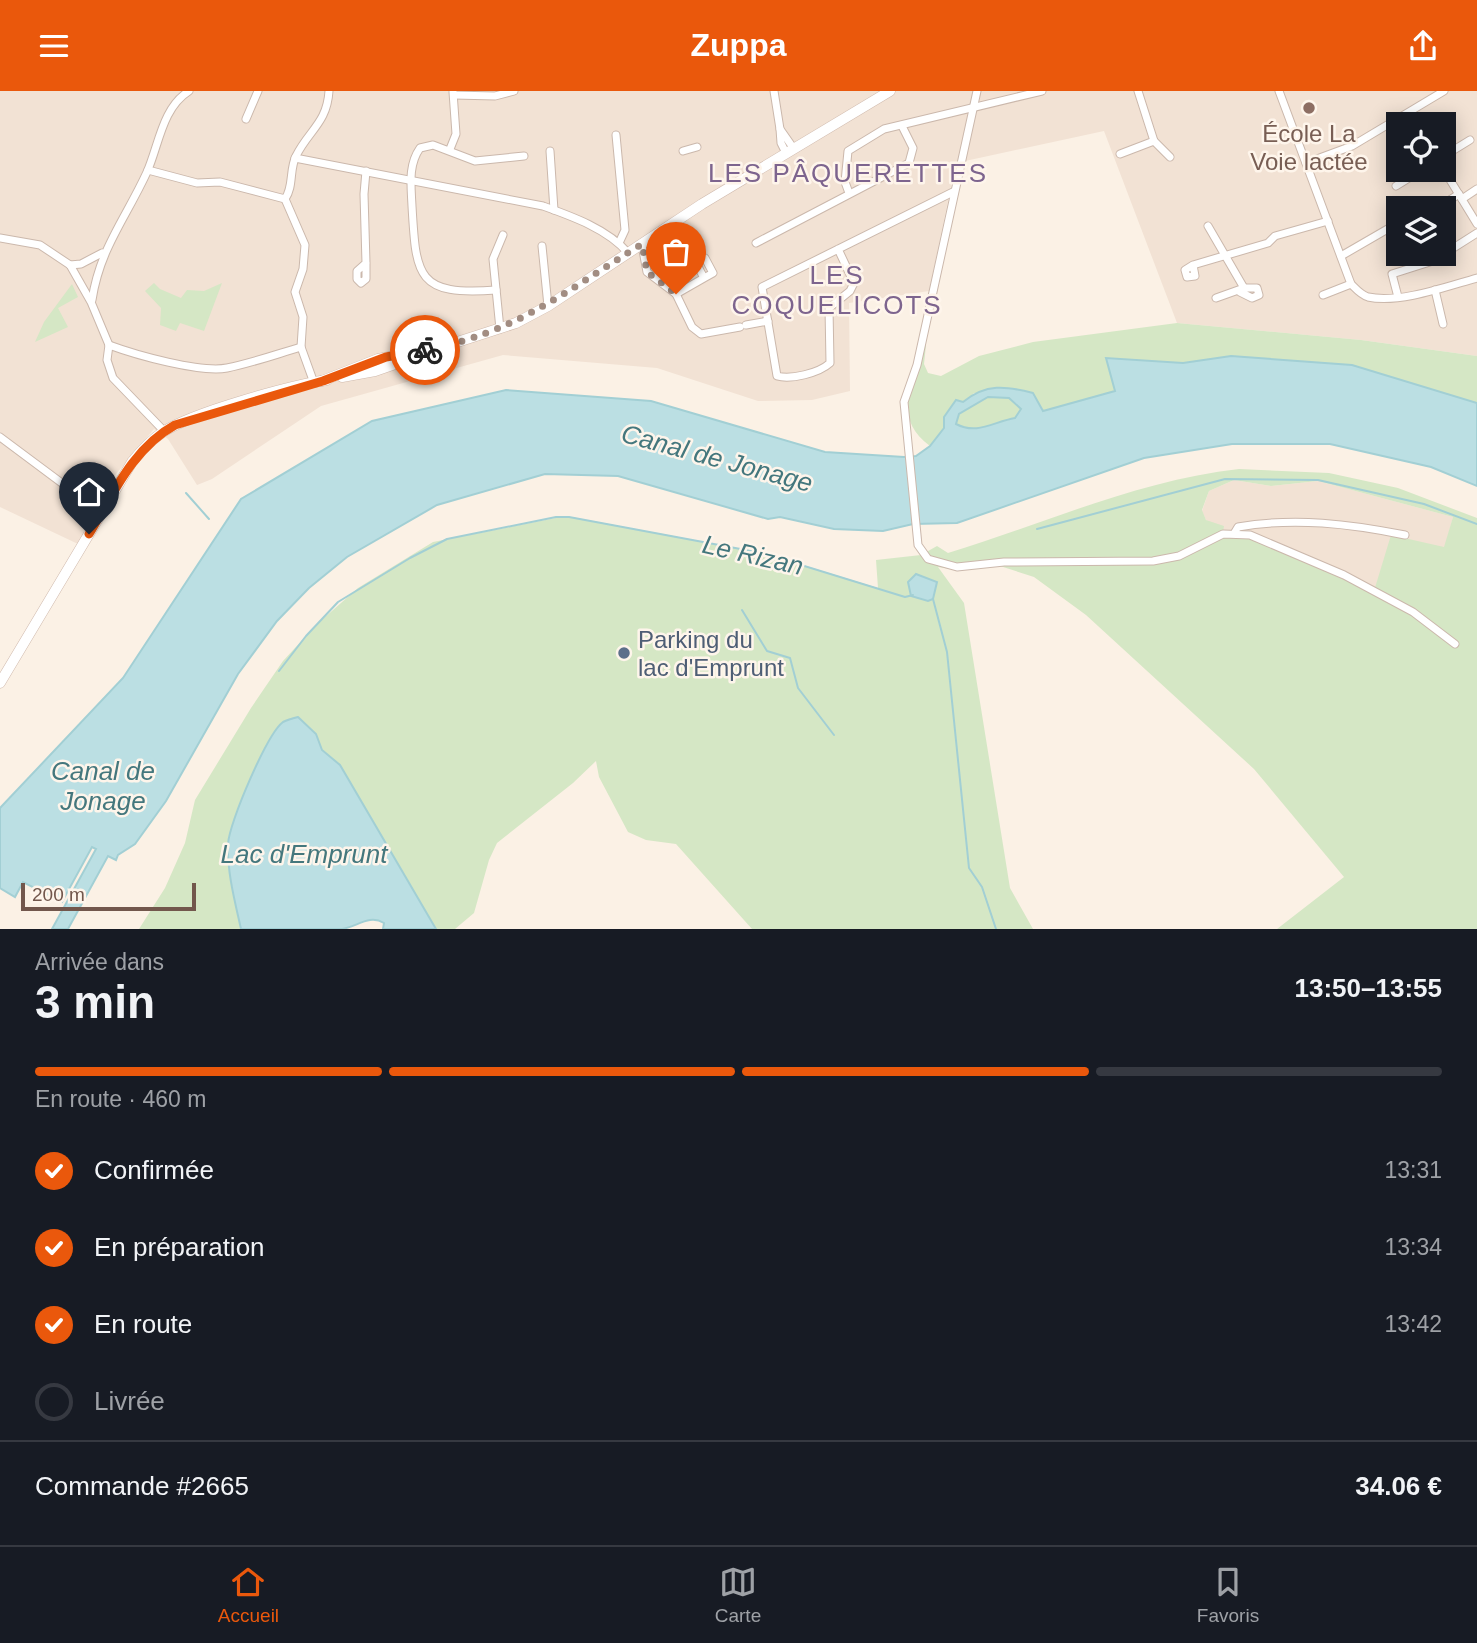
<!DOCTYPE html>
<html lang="fr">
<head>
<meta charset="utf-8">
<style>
	:root { --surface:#171b24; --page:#20242c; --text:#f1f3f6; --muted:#9ea1a6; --line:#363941; --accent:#ea580c }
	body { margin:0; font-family:Arial,sans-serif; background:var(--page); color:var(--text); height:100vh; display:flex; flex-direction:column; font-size:26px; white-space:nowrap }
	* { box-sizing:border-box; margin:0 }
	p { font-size:23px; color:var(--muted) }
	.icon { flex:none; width:38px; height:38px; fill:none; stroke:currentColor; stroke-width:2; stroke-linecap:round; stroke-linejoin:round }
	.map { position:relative; height:838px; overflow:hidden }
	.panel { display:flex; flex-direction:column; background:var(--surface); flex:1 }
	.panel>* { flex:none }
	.controls { position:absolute; left:1386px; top:21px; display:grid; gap:14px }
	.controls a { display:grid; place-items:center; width:70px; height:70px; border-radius:0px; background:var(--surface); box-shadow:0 4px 18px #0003; font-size:35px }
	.scale { position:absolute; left:21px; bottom:18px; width:175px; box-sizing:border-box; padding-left:7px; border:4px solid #72574c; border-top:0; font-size:19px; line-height:24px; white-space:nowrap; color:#72574c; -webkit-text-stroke:5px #fef5eb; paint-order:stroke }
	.pin { position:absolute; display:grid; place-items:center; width:60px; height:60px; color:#fff; margin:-72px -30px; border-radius:50% 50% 50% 0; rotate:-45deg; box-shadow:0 0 7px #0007 }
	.pin .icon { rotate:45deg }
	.courier { position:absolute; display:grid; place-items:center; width:70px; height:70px; margin:-35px; border:5px solid #ea580c; border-radius:50%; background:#fff; color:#222; box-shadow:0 2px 9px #0007 }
	.headline em { font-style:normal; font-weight:700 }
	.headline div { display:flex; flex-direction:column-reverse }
	.headline { display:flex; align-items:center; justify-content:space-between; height:119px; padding:0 35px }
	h1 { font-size:46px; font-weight:700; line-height:52px }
	.bar { display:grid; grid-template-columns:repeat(4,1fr); gap:10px 7px; align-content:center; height:84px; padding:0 35px }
	.bar i { height:9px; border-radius:5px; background:var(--line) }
	.bar .on { background:var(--accent) }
	.bar p { grid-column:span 4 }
	.line { display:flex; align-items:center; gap:18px; padding:0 35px; border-top:2px solid var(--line) }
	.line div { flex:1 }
	ol { padding:0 35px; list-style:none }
	li { display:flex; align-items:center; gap:21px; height:77px }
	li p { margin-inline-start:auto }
	li .icon { padding:7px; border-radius:50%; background:var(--accent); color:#fff; stroke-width:4 }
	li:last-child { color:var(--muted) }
	li i { width:38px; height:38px; border:4px solid var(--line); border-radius:50% }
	header { display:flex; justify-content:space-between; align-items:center; height:91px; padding:0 35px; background:var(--accent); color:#fff; font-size:32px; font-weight:700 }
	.dock { display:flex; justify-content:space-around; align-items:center; height:98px; border-top:2px solid var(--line); background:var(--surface); font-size:19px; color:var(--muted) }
	.dock a { display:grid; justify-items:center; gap:4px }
	.dock .on { color:var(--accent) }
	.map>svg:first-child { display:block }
	.residential { fill:#f2e2d4; fill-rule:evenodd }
	.green { fill:#d5e7c5; fill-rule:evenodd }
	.water { fill:#bbdfe3; stroke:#a2cfd4; stroke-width:2; fill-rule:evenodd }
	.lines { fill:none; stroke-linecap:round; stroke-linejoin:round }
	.stream { stroke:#a2cfd4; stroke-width:2 }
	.minor-casing { stroke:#cbb8ac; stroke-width:9 }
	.secondary-casing { stroke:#d0baad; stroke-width:11 }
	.minor { stroke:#fff; stroke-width:7 }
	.secondary { stroke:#fff; stroke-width:10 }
	.done { stroke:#a28d82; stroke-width:7; stroke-dasharray:0 12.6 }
	.route { stroke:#ea580c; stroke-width:9 }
	.education-dot { fill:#8d6e63; stroke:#fef5eb; stroke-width:2.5 }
	.service-dot { fill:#5c6f8a; stroke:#fef5eb; stroke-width:2.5 }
	.labels { text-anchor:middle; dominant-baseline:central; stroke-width:5; stroke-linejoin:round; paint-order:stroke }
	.education-label { font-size:24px; fill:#785e54; stroke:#fef5eb }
	.service-label { font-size:24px; fill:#4e5e75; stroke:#fef5eb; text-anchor:start }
	.neighbourhood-label { font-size:26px; letter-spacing:2px; fill:#7d648e; stroke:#fef5eb }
	.water-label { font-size:26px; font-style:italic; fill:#44777d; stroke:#fef5eb }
</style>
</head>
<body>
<header><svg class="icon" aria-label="menu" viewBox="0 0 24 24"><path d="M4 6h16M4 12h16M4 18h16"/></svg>Zuppa<svg class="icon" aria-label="share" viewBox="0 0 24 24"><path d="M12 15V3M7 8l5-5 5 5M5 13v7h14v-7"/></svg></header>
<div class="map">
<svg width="1477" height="838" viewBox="0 0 1477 838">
	<rect width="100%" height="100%" fill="#fbf1e5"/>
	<g class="residential">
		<path d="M0,0H1477V265L1361,249L1177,232L1104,40L956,72L929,200L849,212L850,300L812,309L758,310L657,277L503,264L321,315L212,388L197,394L168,348L154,338L111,389L78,453L0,416ZM1398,33H1444V79H1398ZM1398,117H1444V163H1398Z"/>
		<polygon points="1234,389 1271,395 1318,390 1453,426 1445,456 1374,500 1222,441 1206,429 1202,420 1209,400"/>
	</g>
	<g class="green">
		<polygon points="154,192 160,198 181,207 187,199 204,200 222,192 204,240 180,232 176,240 160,234 161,217 145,200"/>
		<polygon points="72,193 78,206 58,217 68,236 35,251 44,231"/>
		<path d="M1177,232L1361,249L1477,265V312L1352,274L1231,265L1183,272L1107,267L1115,300L1043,320L1033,302H974L930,355C891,326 912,291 924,252L926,254L924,273L928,282L941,285L979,265L1033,251Z"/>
		<path d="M988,306L1009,307L1021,319L1015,327C993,331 977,344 956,333L959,323Z"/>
		<path d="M1239,378L1329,382L1398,397L1477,427V838H1277L1344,786L1254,678L1086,524L1034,486L1000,475L957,479L938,476L964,512L1010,797L1033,838H752L676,753L646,749L628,741L599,686L596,670L573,692L497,752L489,769L474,822L455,838H436L340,674L322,659L316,643L228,752L241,838H139L165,797L185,752L195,709L251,617L283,570L316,534L358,497L433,451L566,425L764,462L878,497L876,469L921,464L937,455L948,462C1043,433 1139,389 1239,378ZM1234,389L1271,395L1318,390L1453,426L1444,456L1391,444L1374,500L1262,445L1241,440L1223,441L1224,435L1206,429L1202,419L1209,400Z"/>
	</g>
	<g class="water">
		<path d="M1231,265L1352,274L1477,312V395L1431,376L1330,353H1232L1144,367L957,432L913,433L883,440L834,438L780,426L768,428L618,385L545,383L437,414L347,466L309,497L277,530L238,583L166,710L135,753L118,764L116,769L108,765L68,838H52L96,758L92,756L62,811L23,791L15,806L0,797V717L123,587L241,408L372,330L506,299L651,310L825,361L904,366L916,365L930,355L944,337V326L956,309L963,311C986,292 1006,295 1033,302L1043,320L1115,300L1106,267L1183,272ZM988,306L1009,307L1021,318L1015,327C993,331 977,344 956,333L959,323Z"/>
		<polygon points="916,483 937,491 933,508 928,510 911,505 908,491"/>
		<path d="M298,626L316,643L322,659L340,674L436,838H383L384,832C369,823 357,836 342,838C310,838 274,838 241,838C235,811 227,781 228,753C229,732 267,643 283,631C287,629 294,627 298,626Z"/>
	</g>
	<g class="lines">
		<g class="stream">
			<polyline points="186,402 209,428"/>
			<polyline points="1037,438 1225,388 1318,389 1424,413 1477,433"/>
			<polyline points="933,508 947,561 969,777 982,796 996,838"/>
			<polyline points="742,519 767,560 790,567 798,597 834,644"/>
			<polyline points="279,580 306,545 338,511 410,467 447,448 556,426 569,426 762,462 905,506 913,504"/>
		</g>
		<g class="minor-casing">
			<g id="minor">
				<polyline points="774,0 780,38 794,58"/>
				<polyline points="977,0 917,274 904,311 918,454 928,468 957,476 1004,471 1153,470 1179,465 1223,443 1250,444 1344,484 1413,521 1455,553"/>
				<path d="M1279,0L1351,193C1356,198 1361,204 1368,206C1399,213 1448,195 1477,187"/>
				<polyline points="454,4 495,5 514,0"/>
				<polyline points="246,28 258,0"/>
				<polyline points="780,38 781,52 786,62"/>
				<polyline points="616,44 625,139 619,152"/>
				<polyline points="1154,50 1170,66"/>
				<polyline points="450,58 456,43 453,1"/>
				<polyline points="550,60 554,119"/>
				<polyline points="683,60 697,56"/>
				<polyline points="1120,63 1154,50 1138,0"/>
				<polyline points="1444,65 1470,49"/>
				<path d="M295,67L543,115C571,125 608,138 628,162"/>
				<polyline points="1306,72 1352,55 1444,0"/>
				<polyline points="148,79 197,92 220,91 285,108"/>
				<polyline points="1444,79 1477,133"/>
				<polyline points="1396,95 1422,79"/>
				<polyline points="849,102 845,91 848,60 884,38 1042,0"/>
				<polyline points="1462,108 1477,98"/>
				<polyline points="1439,116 1459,103"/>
				<polyline points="1208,135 1244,197 1216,207"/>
				<polyline points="0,147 40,154 70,174 91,211 109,254 107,269 113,287 164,340"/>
				<polyline points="756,152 909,72 913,57 902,35"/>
				<polyline points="642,154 647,181 676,203 692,236 701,243 740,236"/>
				<polyline points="542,155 548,215"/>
				<path d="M838,158L854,192L850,200L829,217L830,272C819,282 791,289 777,285L762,196L953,101"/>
				<polyline points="1341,165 1398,132"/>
				<polyline points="366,172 357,180 357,188 361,192 366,188 366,172 364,103 366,80"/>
				<polyline points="70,174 81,173 102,162"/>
				<polyline points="1193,174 1195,185 1187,186 1185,179 1193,174 1268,152 1275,145 1328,130"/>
				<path d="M496,199C417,205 416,186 412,115C411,94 408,74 420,57L433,54L475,70L524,65"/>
				<polyline points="1435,199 1443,233"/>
				<polyline points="1240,201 1252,207 1259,204 1257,197 1244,197"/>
				<polyline points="676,203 704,187 696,172 705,167 713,182 704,187"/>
				<polyline points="1323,204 1351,193"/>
				<polyline points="1398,206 1392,183 1433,170 1477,142"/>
				<path d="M92,209C100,157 126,127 147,81C159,54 162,17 189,0"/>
				<polyline points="746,234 768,230"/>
				<polyline points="500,238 493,168 503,144"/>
				<path d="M109,254C136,264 200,282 227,277C252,272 277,263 301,256"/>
				<path d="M314,292L301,256L303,226L295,201L303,178L305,154L285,108C294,95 289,79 296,65C309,39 327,32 329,0"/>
				<polyline points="0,346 102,422"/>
				<path d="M1235,441L1238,436C1295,426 1350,433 1405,444"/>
			</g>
		</g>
		<g class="secondary-casing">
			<g id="secondary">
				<polyline points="342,286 375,280 418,265"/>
				<polyline points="322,290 378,268 442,256 516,232 548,215 702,113 890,0"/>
				<path d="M0,592L132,371C141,360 151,349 163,341C194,321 289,295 327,289"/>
			</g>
		</g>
		<use href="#minor" class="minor"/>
		<use href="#secondary" class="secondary"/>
	</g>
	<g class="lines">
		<path class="done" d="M425,259C516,242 566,200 642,153L647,181L676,203"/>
		<path class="route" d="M89,443C113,403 133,357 175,334L323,290L386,266L425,259"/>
	</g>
	<circle class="education-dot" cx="1309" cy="17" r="7"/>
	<circle class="service-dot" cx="624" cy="562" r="7"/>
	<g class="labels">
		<g class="education-label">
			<text x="1309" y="42">École La<tspan x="1309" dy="28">Voie lactée</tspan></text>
		</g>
		<g class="service-label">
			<text x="638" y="548">Parking du<tspan x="638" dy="28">lac d'Emprunt</tspan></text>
		</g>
		<g class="neighbourhood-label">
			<text x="848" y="82">LES PÂQUERETTES</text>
			<text x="837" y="184">LES<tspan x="837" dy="30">COQUELICOTS</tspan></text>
		</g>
		<g class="water-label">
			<text transform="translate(717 367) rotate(15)">Canal de Jonage</text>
			<text transform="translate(753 464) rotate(13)">Le Rizan</text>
			<text x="103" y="680">Canal de<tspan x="103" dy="30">Jonage</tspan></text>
			<text x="304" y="763">Lac d'Emprunt</text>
		</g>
	</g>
</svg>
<div class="controls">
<a><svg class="icon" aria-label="locate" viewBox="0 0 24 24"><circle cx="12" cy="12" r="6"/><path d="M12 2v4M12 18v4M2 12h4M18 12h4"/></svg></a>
<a><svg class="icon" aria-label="layers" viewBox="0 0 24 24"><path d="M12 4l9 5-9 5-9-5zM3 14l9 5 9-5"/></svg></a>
</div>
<div class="scale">200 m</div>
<div class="pin" style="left:676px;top:203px;background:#ea580c"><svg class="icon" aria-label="bag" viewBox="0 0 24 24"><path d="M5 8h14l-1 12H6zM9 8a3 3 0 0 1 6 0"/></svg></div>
<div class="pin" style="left:89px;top:443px;background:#1f2937"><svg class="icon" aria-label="home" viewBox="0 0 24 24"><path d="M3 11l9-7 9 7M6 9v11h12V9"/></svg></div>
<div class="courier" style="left:425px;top:259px"><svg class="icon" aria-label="bike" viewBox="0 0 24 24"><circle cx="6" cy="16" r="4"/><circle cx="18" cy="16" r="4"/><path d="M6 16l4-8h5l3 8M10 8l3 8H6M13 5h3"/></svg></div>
</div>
<section class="panel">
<div class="headline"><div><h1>3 min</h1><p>Arrivée dans</p></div><em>13:50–13:55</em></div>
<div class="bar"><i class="on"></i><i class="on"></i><i class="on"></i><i></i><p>En route · 460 m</p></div>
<ol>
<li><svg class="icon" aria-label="check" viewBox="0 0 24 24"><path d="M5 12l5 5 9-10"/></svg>Confirmée<p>13:31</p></li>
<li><svg class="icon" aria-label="check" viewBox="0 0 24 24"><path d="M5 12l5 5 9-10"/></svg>En préparation<p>13:34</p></li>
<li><svg class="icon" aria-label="check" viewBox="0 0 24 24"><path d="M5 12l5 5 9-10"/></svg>En route<p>13:42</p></li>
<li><i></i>Livrée</li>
</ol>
<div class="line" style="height:91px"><div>Commande #2665</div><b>34.06 €</b></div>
</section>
<nav class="dock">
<a class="on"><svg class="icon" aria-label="home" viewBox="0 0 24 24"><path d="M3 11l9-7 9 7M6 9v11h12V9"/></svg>Accueil</a>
<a><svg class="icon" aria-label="map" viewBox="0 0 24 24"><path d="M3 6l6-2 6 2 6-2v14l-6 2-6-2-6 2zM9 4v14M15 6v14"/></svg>Carte</a>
<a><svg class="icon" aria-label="saved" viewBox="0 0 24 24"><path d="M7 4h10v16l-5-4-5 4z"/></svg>Favoris</a>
</nav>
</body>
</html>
